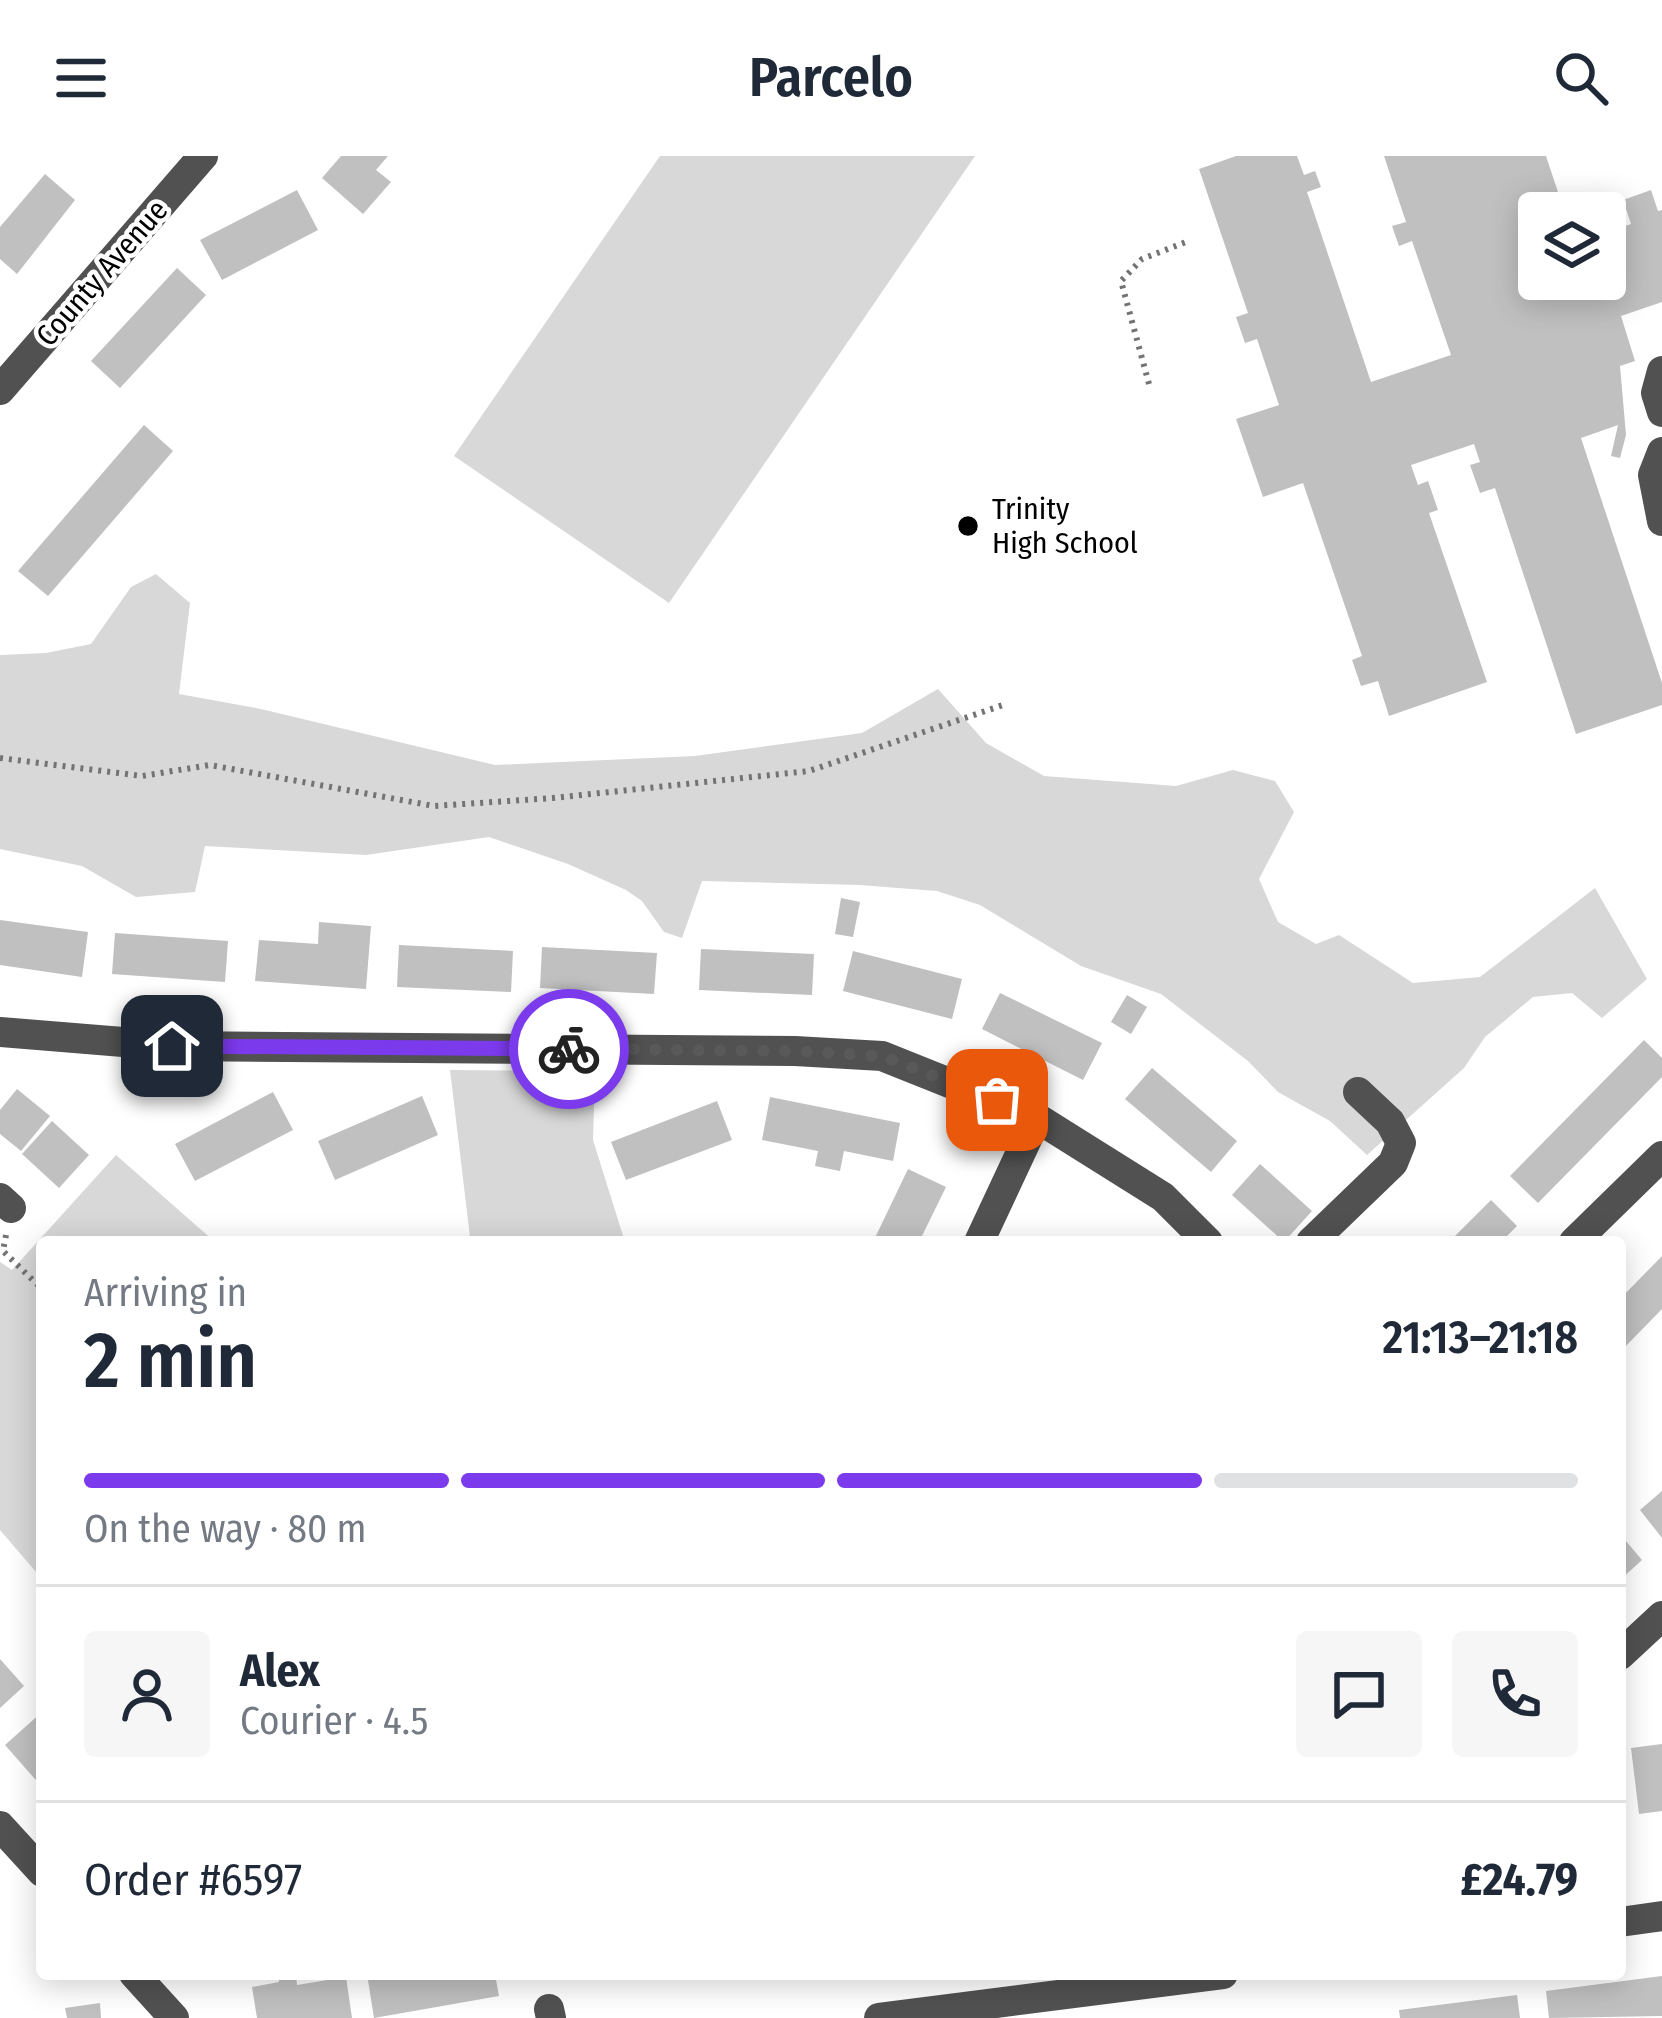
<!DOCTYPE html>
<html lang="en">
<head>
<meta charset="utf-8">
<style>
	:root { --surface:#fff; --page:#f6f6f7; --text:#1f2937; --muted:#747a83; --line:#e0e1e3; --accent:#7c3aed }
	body { margin:0; font-family:"Fira Sans Condensed",sans-serif; background:var(--page); color:var(--text); height:100vh; display:flex; flex-direction:column; font-size:45px; white-space:nowrap }
	* { box-sizing:border-box; margin:0 }
	p { font-size:39px; color:var(--muted) }
	.icon { flex:none; width:66px; height:66px; fill:none; stroke:currentColor; stroke-width:2; stroke-linecap:round; stroke-linejoin:round }
	.map { position:relative; flex:1; overflow:hidden }
	.panel { position:absolute; left:36px; top:1080px; width:1590px; height:744px; display:flex; flex-direction:column; background:var(--surface); border-radius:12px; box-shadow:0 6px 30px #0003 }
	.panel>* { flex:none }
	.tools { position:absolute; left:1518px; top:36px; display:grid; gap:24px }
	.tools a { display:grid; place-items:center; width:108px; height:108px; border-radius:12px; background:var(--surface); box-shadow:0 6px 30px #0003; font-size:60px }
	.pin { position:absolute; display:grid; place-items:center; width:102px; height:102px; color:#fff; margin:-51px; border-radius:24px; box-shadow:0 6px 18px #0006 }
	.courier { position:absolute; display:grid; place-items:center; width:120px; height:120px; margin:-60px; border:9px solid #7c3aed; border-radius:50%; background:#fff; color:#222; box-shadow:0 3px 15px #0007 }
	.head em { font-style:normal; font-weight:600 }
	.head div { display:flex; flex-direction:column-reverse }
	.head { display:flex; align-items:center; justify-content:space-between; height:204px; padding:0 48px }
	h1 { font-size:78px; font-weight:600; line-height:90px }
	.bar { display:grid; grid-template-columns:repeat(4,1fr); gap:18px 12px; align-content:center; height:144px; padding:0 48px }
	.bar i { height:15px; border-radius:9px; background:var(--line) }
	.bar .on { background:var(--accent) }
	.bar p { grid-column:span 4 }
	.line { display:flex; align-items:center; gap:30px; padding:0 48px; border-top:3px solid var(--line) }
	.line div { flex:1 }
	.round { display:grid; place-items:center; flex:none; width:126px; height:126px; border-radius:12px; background:var(--page) }
	header { display:flex; justify-content:space-between; align-items:center; height:156px; padding:0 48px; background:var(--surface); font-size:54px; font-weight:600 }
	.map>svg:first-child { display:block }
	.green { fill:#d8d8d8 }
	.building { fill:#c0c0c0 }
	.lines { fill:none; stroke-linecap:round; stroke-linejoin:round }
	.path { stroke:#737373; stroke-width:6; stroke-dasharray:3 6; stroke-linecap:butt }
	.minor { stroke:#515151; stroke-width:30 }
	.done { stroke:#595959; stroke-width:12; stroke-dasharray:0 21.6 }
	.route { stroke:#7c3aed; stroke-width:15 }
	.poi-dot { fill:#000; stroke:#fff; stroke-width:4.5 }
	.labels { text-anchor:middle; dominant-baseline:central; stroke-width:9; stroke-linejoin:round; paint-order:stroke }
	.street-label { font-size:30px; fill:#000; stroke:#fff }
	.poi-label { font-size:30px; fill:#000; stroke:#fff; text-anchor:start }
</style>
</head>
<body>
<header><svg class="icon" aria-label="menu" viewBox="0 0 24 24"><path d="M4 6h16M4 12h16M4 18h16"/></svg>Parcelo<svg class="icon" aria-label="search" viewBox="0 0 24 24"><circle cx="10" cy="10" r="6"/><path d="M15 15l6 6"/></svg></header>
<div class="map">
<svg width="1662" height="1862" viewBox="0 0 1662 1862">
	<rect width="100%" height="100%" fill="#fff"/>
	<g class="green">
		<polygon points="660,0 975,0 669,447 454,300"/>
		<polygon points="156,418 190,447 179,538 261,553 495,609 695,600 862,577 938,533 986,587 1044,620 1176,630 1233,614 1275,625 1294,656 1259,723 1278,766 1316,788 1339,779 1413,827 1480,821 1595,732 1647,823 1602,862 1572,837 1533,841 1485,881 1464,912 1367,999 1330,965 1278,936 1248,905 1161,838 1081,810 980,749 937,735 860,729 702,725 682,782 664,776 642,745 626,734 568,708 489,681 366,699 205,690 195,736 136,741 82,710 0,693 0,499 46,497 91,488 131,431"/>
		<polygon points="450,914 595,915 593,984 625,1086 427,1086 470,1081"/>
		<polygon points="116,999 215,1086 42,1086 42,1423 0,1374 0,1106 12,1114"/>
	</g>
	<g class="building">
		<polygon points="341,0 388,0 376,14 391,26 363,58 322,22"/>
		<polygon points="1236,0 1297,0 1304,19 1315,15 1321,31 1307,36 1371,226 1451,199 1412,85 1399,90 1392,70 1406,66 1384,0 1546,0 1565,57 1539,57 1539,123 1605,123 1605,77 1631,68 1623,44 1651,34 1658,55 1662,54 1662,146 1621,160 1635,205 1620,210 1626,279 1620,302 1611,300 1618,269 1581,282 1662,527 1662,549 1576,578 1495,332 1480,337 1470,309 1480,306 1474,288 1411,309 1418,329 1428,325 1438,354 1429,357 1487,526 1389,560 1378,525 1361,530 1352,504 1362,500 1303,327 1263,341 1236,263 1279,249 1257,183 1245,187 1236,161 1248,157 1199,13"/>
		<polygon points="45,18 75,44 17,118 0,103 0,71"/>
		<polygon points="297,34 318,74 222,124 200,84"/>
		<polygon points="177,112 206,139 120,232 91,205"/>
		<polygon points="144,269 173,295 48,440 18,415"/>
		<polygon points="841,742 860,746 853,781 835,778"/>
		<polygon points="0,764 88,776 82,821 0,809"/>
		<polygon points="319,766 371,770 366,833 255,825 259,784 318,788"/>
		<polygon points="115,777 228,785 225,826 112,818"/>
		<polygon points="399,789 513,795 511,836 397,831"/>
		<polygon points="542,791 657,797 654,838 540,832"/>
		<polygon points="701,793 814,798 812,839 699,834"/>
		<polygon points="853,795 962,823 952,863 843,835"/>
		<polygon points="1000,837 1102,887 1083,924 982,873"/>
		<polygon points="1127,839 1147,851 1131,878 1111,866"/>
		<polygon points="1644,884 1662,902 1662,921 1538,1047 1510,1020"/>
		<polygon points="1152,912 1237,985 1211,1016 1125,943"/>
		<polygon points="17,933 50,960 21,995 0,978 0,954"/>
		<polygon points="273,936 293,974 195,1025 175,988"/>
		<polygon points="422,940 438,979 335,1024 318,985"/>
		<polygon points="770,941 900,967 893,1005 844,995 840,1015 815,1010 818,995 762,984"/>
		<polygon points="717,945 732,984 626,1024 611,986"/>
		<polygon points="52,965 89,999 59,1032 22,998"/>
		<polygon points="1260,1008 1312,1055 1284,1086 1232,1039"/>
		<polygon points="908,1013 946,1031 919,1086 873,1086"/>
		<polygon points="1491,1044 1517,1070 1501,1086 1449,1086"/>
		<polygon points="1662,1100 1662,1153 1620,1196 1620,1143"/>
		<polygon points="1662,1335 1662,1382 1640,1354"/>
		<polygon points="1620,1378 1642,1404 1620,1424"/>
		<polygon points="0,1503 24,1530 0,1552"/>
		<polygon points="42,1556 42,1631 5,1589"/>
		<polygon points="1662,1588 1662,1655 1639,1658 1631,1592"/>
		<polygon points="278,1818 296,1818 297,1829 346,1821 352,1862 257,1862 252,1831 279,1826"/>
		<polygon points="367,1818 495,1818 499,1840 374,1862"/>
		<polygon points="1662,1820 1662,1860 1549,1862 1546,1835"/>
		<polygon points="1517,1839 1520,1862 1400,1862 1399,1854"/>
		<polygon points="100,1847 101,1862 67,1862 65,1852"/>
	</g>
	<g class="lines">
		<g class="path">
			<polyline points="1149,228 1121,125 1142,103 1186,86"/>
			<polyline points="0,602 142,620 210,609 434,650 553,642 809,615 1006,548"/>
			<polyline points="6,1079 3,1095 42,1133"/>
		</g>
		<g class="minor">
			<polyline points="1662,215 1656,237 1662,256"/>
			<polyline points="0,234 203,0"/>
			<polyline points="1662,296 1653,319 1662,365"/>
			<polyline points="0,876 172,890 795,895 882,900 1037,962 1163,1041 1208,1086"/>
			<polyline points="0,1042 11,1052"/>
			<polyline points="979,1086 1037,962"/>
			<polyline points="1311,1086 1393,1007 1401,987 1390,966 1358,936"/>
			<polyline points="1574,1086 1662,1000"/>
			<polyline points="1620,1499 1662,1460"/>
			<polyline points="0,1670 42,1716"/>
			<polyline points="1620,1766 1662,1760"/>
			<polyline points="134,1818 174,1862"/>
			<polyline points="549,1853 551,1862"/>
			<polyline points="879,1862 1223,1818"/>
		</g>
	</g>
	<g class="lines">
		<polyline class="done" points="569,893 795,895 882,900 997,944"/>
		<polyline class="route" points="172,890 569,893"/>
	</g>
	<circle class="poi-dot" cx="968" cy="370" r="12"/>
	<g class="labels">
		<g class="street-label">
			<text transform="translate(102 117) rotate(-49)">County Avenue</text>
		</g>
		<g class="poi-label">
			<text x="992" y="353">Trinity<tspan x="992" dy="34">High School</tspan></text>
		</g>
	</g>
</svg>
<div class="tools">
<a><svg class="icon" aria-label="layers" viewBox="0 0 24 24"><path d="M12 4l9 5-9 5-9-5zM3 14l9 5 9-5"/></svg></a>
</div>
<div class="pin" style="left:997px;top:944px;background:#ea580c"><svg class="icon" aria-label="bag" viewBox="0 0 24 24"><path d="M5 8h14l-1 12H6zM9 8a3 3 0 0 1 6 0"/></svg></div>
<div class="pin" style="left:172px;top:890px;background:#1f2937"><svg class="icon" aria-label="home" viewBox="0 0 24 24"><path d="M3 11l9-7 9 7M6 9v11h12V9"/></svg></div>
<div class="courier" style="left:569px;top:893px"><svg class="icon" aria-label="bike" viewBox="0 0 24 24"><circle cx="6" cy="16" r="4"/><circle cx="18" cy="16" r="4"/><path d="M6 16l4-8h5l3 8M10 8l3 8H6M13 5h3"/></svg></div>
<section class="panel">
<div class="head"><div><h1>2 min</h1><p>Arriving in</p></div><em>21:13–21:18</em></div>
<div class="bar"><i class="on"></i><i class="on"></i><i class="on"></i><i></i><p>On the way · 80 m</p></div>
<div class="line" style="height:216px"><a class="round"><svg class="icon" aria-label="person" viewBox="0 0 24 24"><circle cx="12" cy="8" r="4"/><path d="M4 21q1-7 8-7t8 7"/></svg></a><div><b>Alex</b><p>Courier · 4.5</p></div><a class="round"><svg class="icon" aria-label="chat" viewBox="0 0 24 24"><path d="M4 5h16v11H9l-5 4z"/></svg></a><a class="round"><svg class="icon" aria-label="phone" viewBox="0 0 24 24"><path d="M5 4h4l2 5-3 2q2 4 5 5l2-3 5 2v4C11 20 4 13 5 4z"/></svg></a></div>
<div class="line" style="height:156px"><div>Order #6597</div><b>£24.79</b></div>
</section>
</div>
</body>
</html>
